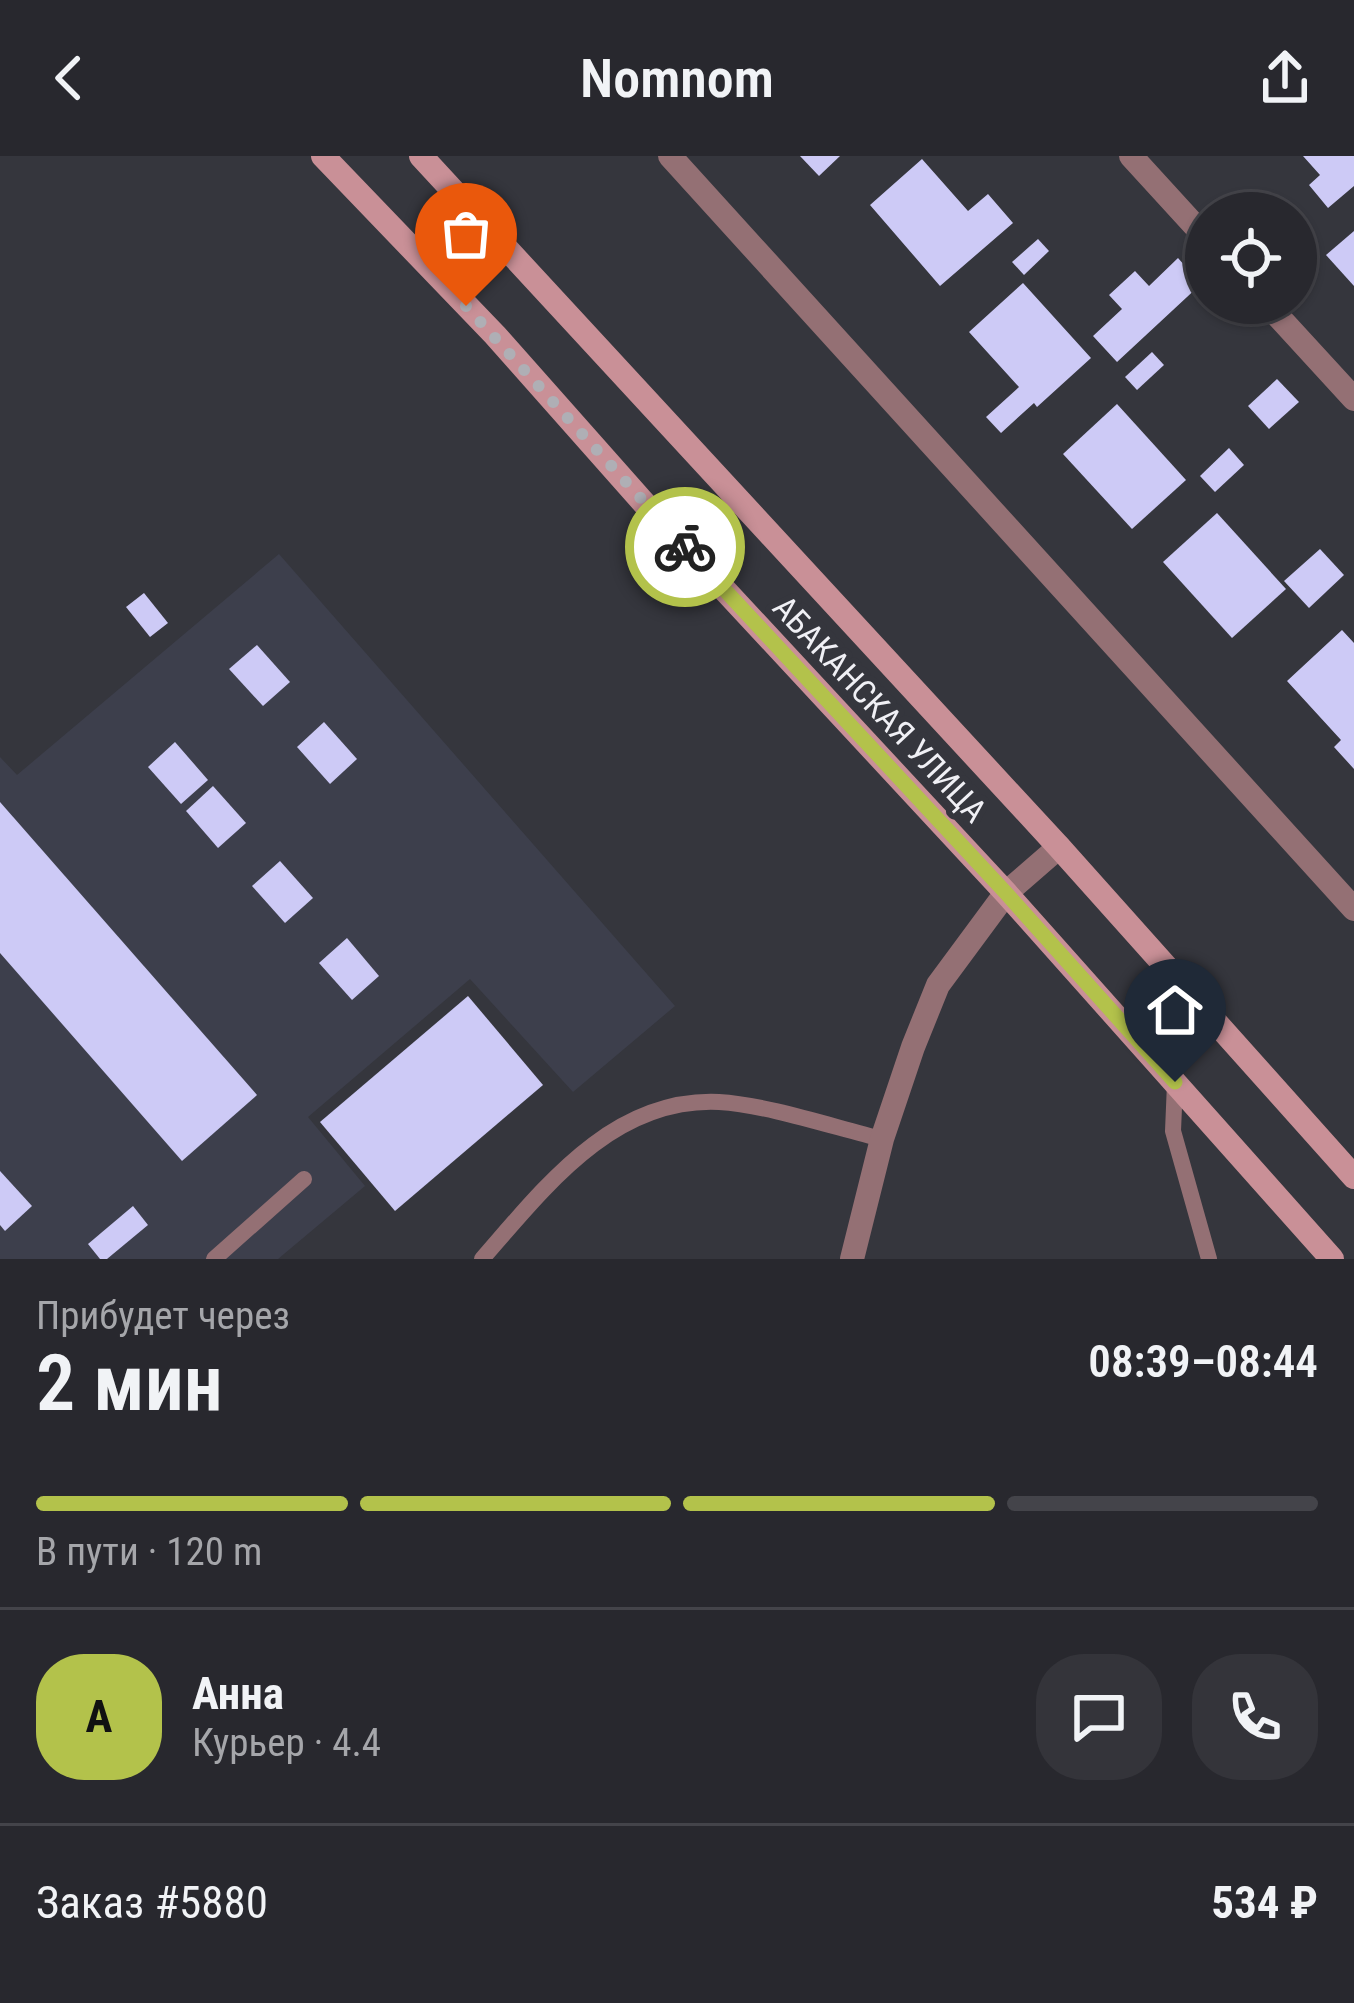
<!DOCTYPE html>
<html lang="ru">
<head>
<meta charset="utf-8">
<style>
	:root { --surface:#28282e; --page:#34343a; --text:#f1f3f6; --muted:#a5a6aa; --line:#44444a; --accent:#b3c24b }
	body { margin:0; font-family:"Roboto Condensed",sans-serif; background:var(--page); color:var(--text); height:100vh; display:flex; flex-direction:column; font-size:45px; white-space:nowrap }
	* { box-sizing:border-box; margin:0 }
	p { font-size:39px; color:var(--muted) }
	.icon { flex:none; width:66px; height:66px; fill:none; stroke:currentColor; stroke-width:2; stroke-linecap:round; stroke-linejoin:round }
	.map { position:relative; height:1103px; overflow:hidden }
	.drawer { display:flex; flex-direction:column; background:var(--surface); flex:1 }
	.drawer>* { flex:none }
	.tools { position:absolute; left:1185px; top:36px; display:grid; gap:24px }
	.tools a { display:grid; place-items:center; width:132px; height:132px; border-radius:50%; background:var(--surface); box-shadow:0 3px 9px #0004,0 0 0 3px var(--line); font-size:60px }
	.pin { position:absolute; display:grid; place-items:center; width:102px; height:102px; color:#fff; margin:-123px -51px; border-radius:50% 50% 50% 0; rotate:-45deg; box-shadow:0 0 12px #0007 }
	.pin .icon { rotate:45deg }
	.courier { position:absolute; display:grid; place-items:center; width:120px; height:120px; margin:-60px; border:9px solid #b3c24b; border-radius:50%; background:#fff; color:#222; box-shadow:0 3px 15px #0007 }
	.overview em { font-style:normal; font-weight:600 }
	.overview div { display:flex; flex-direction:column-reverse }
	.overview { display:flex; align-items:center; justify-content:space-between; height:204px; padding:0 36px }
	h1 { font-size:78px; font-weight:600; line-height:90px }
	.bar { display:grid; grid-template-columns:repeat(4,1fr); gap:18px 12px; align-content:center; height:144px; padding:0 36px }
	.bar i { height:15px; border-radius:9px; background:var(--line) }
	.bar .selected { background:var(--accent) }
	.bar p { grid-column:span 4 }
	.line { display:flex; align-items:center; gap:30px; padding:0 36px; border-top:3px solid var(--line) }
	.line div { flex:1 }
	.round { display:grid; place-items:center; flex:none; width:126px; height:126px; border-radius:48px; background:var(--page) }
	header { display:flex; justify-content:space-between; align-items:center; height:156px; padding:0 36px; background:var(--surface); font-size:54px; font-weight:600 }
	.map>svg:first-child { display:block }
	.built { fill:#3d3f4c }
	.building { fill:#cdcaf6 }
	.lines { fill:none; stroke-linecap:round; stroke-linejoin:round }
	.service { stroke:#947074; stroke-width:16 }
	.minor { stroke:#947074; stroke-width:24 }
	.secondary { stroke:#c99097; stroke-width:24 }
	.done { stroke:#afafb5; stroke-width:12; stroke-dasharray:0 21.6 }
	.route { stroke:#b3c24b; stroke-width:15 }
	.labels { text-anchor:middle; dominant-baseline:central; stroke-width:12; stroke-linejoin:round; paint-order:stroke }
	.street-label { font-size:33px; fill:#f0f0f5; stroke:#35363d }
</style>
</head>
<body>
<header><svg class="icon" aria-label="back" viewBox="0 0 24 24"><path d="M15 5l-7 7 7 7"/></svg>Nomnom<svg class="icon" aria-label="share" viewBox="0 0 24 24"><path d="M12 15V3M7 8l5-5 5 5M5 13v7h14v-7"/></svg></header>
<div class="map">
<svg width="1354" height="1103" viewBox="0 0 1354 1103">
	<rect width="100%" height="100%" fill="#35363d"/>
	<polygon class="built" points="279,398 675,850 573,936 470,823 308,961 365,1030 278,1103 0,1103 0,601 17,619"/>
	<g class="building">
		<polygon points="800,0 840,0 819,20"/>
		<polygon points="1303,0 1354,0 1354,30 1328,52 1309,29 1320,19"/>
		<polygon points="922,3 968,55 988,38 1013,67 940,130 870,49"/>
		<polygon points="1354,75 1354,130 1326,99"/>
		<polygon points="1038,83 1049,95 1024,119 1012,106"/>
		<polygon points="1178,102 1201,128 1117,206 1093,180 1122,153 1109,139 1135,115 1149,130"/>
		<polygon points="1023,127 1091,202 1037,251 1034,247 1001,277 986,261 1019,231 969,176"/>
		<polygon points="1152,196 1164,209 1137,234 1125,221"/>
		<polygon points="1277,223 1299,246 1269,273 1248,250"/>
		<polygon points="1117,248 1186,324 1132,373 1063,298"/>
		<polygon points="1229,292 1244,309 1215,336 1200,320"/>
		<polygon points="1217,357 1286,433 1232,482 1163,406"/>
		<polygon points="1320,393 1344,419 1309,452 1284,425"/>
		<polygon points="144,437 168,467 150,481 126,451"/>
		<polygon points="1342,474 1354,487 1354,613 1334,591 1341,584 1287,525"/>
		<polygon points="257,489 290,526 263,550 229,513"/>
		<polygon points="324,566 357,603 330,628 297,591"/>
		<polygon points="175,586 208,624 181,648 148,611"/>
		<polygon points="213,630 246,667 218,692 186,655"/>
		<polygon points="0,646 257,939 182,1005 0,797"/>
		<polygon points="280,705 313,742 285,767 252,730"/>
		<polygon points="347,782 379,820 352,844 319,807"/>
		<polygon points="468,840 543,929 395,1055 320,966"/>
		<polygon points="0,1015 32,1050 5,1075 0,1069"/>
		<polygon points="133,1050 148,1069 107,1103 100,1103 88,1088"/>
	</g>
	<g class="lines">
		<g class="service">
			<polyline points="1175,927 1173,975 1209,1103"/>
			<polyline points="214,1103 304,1023"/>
			<path d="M482,1103C545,1031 613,941 719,946C768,949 833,971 882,983"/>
		</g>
		<g class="minor">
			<polyline points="670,0 1354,753"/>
			<polyline points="1131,0 1206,82"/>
			<polyline points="1266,147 1354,243"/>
			<polyline points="852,1103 882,983 913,891 938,829 1006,737 1059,691"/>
		</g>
		<g class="secondary">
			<polyline points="323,0 495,179 643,346 1006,737 1332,1103"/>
			<polyline points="421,0 1059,691 1354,1021"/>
		</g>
	</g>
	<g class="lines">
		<polyline class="done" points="466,150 685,391"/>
		<polyline class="route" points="685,391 1006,737 1175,926"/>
	</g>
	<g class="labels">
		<g class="street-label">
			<text transform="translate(880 553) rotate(47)">АБАКАНСКАЯ УЛИЦА</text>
		</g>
	</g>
</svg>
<div class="tools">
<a><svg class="icon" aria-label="locate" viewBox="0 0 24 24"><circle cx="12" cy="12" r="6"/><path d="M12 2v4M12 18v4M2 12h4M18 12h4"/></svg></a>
</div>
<div class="pin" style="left:466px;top:150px;background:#ea580c"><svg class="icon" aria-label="bag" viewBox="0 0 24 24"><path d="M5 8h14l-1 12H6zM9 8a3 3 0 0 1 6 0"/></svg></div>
<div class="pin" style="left:1175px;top:926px;background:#1f2937"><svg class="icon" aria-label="home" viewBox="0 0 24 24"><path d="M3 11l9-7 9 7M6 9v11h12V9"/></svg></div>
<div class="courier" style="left:685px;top:391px"><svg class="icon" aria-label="bike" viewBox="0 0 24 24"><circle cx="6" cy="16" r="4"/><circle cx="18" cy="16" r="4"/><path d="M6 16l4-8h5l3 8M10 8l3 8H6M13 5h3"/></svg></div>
</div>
<section class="drawer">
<div class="overview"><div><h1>2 мин</h1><p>Прибудет через</p></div><em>08:39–08:44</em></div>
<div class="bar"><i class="selected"></i><i class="selected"></i><i class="selected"></i><i></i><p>В пути · 120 m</p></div>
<div class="line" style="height:216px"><b class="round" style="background:var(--accent);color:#111">А</b><div><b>Анна</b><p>Курьер · 4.4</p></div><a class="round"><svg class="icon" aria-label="chat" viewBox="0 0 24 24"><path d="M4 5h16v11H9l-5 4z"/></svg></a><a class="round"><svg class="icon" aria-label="phone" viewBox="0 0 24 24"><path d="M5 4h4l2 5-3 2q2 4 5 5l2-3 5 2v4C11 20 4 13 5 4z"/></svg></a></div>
<div class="line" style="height:156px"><div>Заказ #5880</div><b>534 ₽</b></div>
</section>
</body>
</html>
